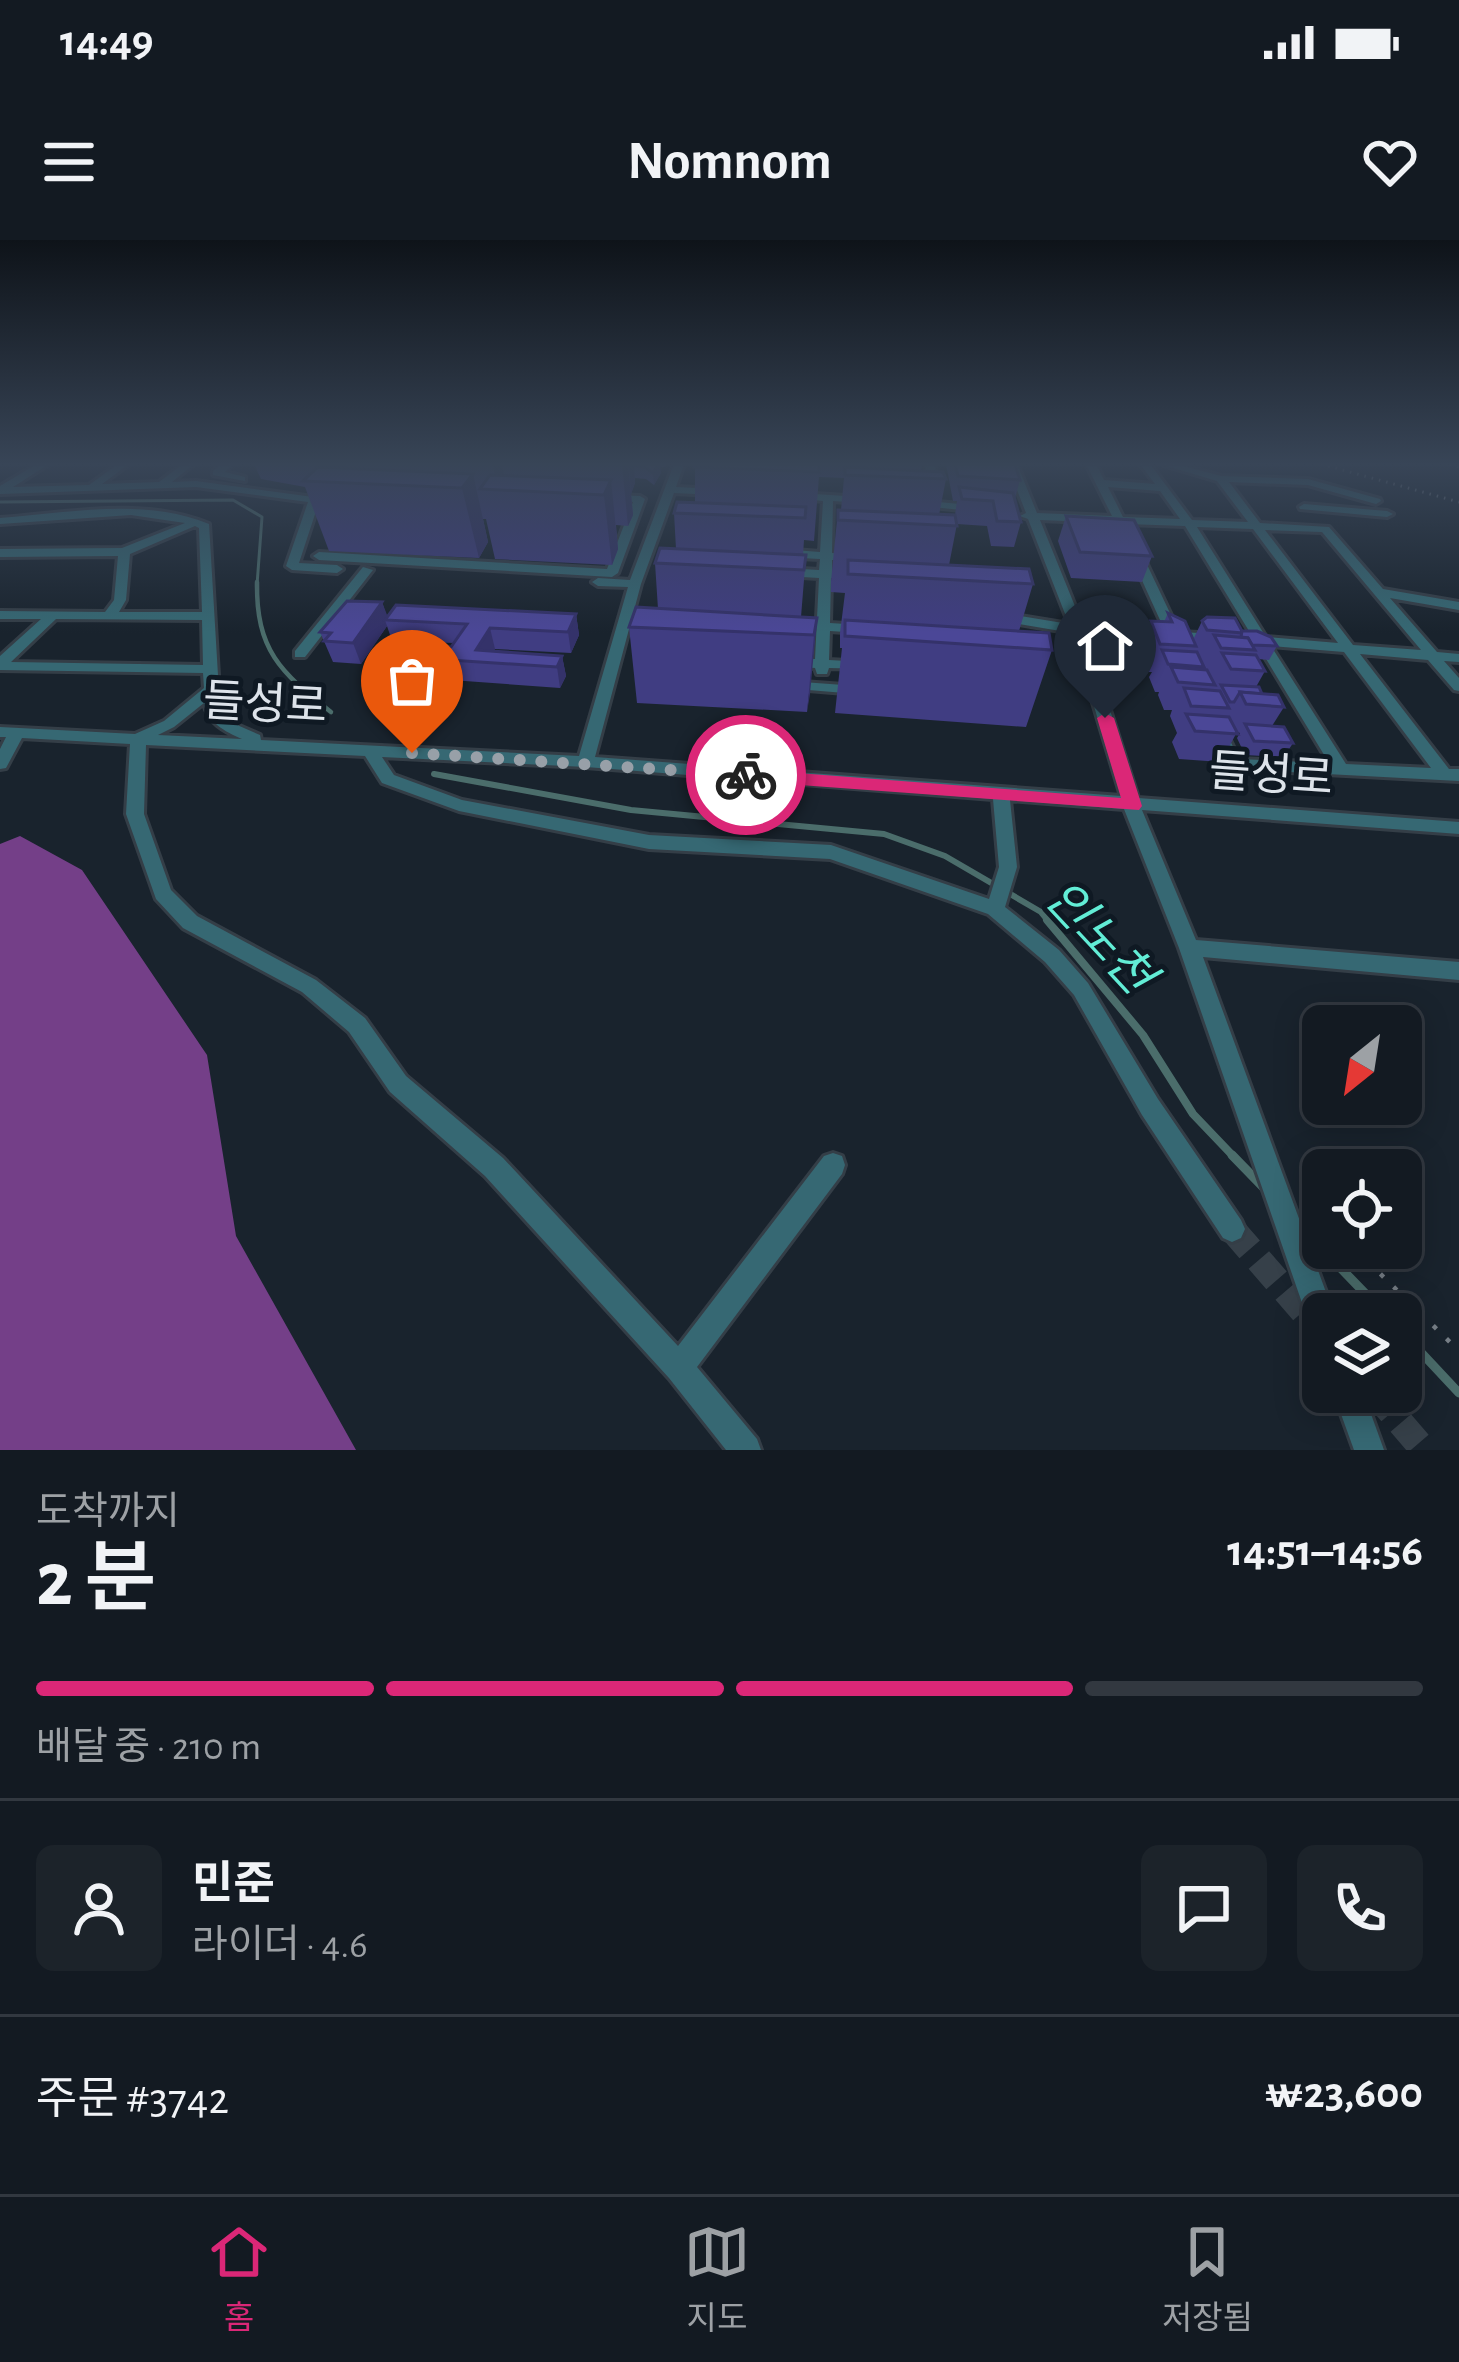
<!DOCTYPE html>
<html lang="ko">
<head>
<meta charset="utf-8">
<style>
	:root { --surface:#131a22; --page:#1c232a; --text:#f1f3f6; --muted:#9da1a5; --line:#323840; --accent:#db2777 }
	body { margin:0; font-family:"Alegreya Sans","Noto Sans KR",sans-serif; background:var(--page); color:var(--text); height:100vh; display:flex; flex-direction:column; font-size:45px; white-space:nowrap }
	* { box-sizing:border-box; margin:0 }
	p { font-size:39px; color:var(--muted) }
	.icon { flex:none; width:66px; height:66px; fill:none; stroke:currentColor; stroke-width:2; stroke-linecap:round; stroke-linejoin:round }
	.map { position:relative; height:1210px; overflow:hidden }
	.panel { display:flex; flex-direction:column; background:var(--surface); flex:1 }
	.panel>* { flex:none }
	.needle { width:78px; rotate:210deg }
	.controls { position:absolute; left:1302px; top:765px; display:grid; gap:24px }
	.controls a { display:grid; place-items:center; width:120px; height:120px; border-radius:18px; background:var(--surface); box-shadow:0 6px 30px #0003,0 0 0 3px var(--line); font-size:60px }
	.pin { position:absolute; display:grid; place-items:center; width:102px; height:102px; color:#fff; margin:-123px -51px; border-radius:50% 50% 50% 0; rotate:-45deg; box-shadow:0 0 12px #0007 }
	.pin .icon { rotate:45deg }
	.courier { position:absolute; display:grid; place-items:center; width:120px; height:120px; margin:-60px; border:9px solid #db2777; border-radius:50%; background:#fff; color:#222; box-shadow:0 3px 15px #0007 }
	.headline em { font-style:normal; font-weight:600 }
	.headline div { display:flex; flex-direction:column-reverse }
	.headline { display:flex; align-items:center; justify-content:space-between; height:204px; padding:0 36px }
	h1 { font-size:78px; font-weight:600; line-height:90px }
	.bar { display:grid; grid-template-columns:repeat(4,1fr); gap:18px 12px; align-content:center; height:144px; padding:0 36px }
	.bar i { height:15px; border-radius:9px; background:var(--line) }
	.bar .current { background:var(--accent) }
	.bar p { grid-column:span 4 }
	.line { display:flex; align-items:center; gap:30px; padding:0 36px; border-top:3px solid var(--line) }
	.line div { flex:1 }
	.round { display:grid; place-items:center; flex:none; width:126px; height:126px; border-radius:18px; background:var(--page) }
	.status { display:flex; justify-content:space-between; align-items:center; height:84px; padding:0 60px; background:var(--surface); direction:ltr }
	.status svg { height:33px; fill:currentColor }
	header { display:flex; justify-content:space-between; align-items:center; height:156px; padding:0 36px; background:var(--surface); font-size:54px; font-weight:600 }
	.tabs { display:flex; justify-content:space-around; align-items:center; height:168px; border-top:3px solid var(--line); background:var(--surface); font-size:33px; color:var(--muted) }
	.tabs a { display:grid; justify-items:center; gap:6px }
	.tabs .current { color:var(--accent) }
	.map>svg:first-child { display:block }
	.forest { fill:#743f88 }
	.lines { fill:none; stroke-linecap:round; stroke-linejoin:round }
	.stream-far4 { stroke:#4b6d6b; stroke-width:3 }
	.stream-far3 { stroke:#4b6d6b; stroke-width:4.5 }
	.stream-far2 { stroke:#4b6d6b; stroke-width:6 }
	.stream-far1 { stroke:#4b6d6b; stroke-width:8 }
	.stream { stroke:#4b6d6b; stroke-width:9 }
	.minor-tunnel { stroke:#364049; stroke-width:27; stroke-dasharray:27 14; stroke-linecap:butt }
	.minor-casing { stroke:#343e47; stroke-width:6 }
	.path-far1 { stroke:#777f87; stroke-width:3; stroke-dasharray:1.5 6; stroke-linecap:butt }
	.path { stroke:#777f87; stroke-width:4.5; stroke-dasharray:4.5 14; stroke-linecap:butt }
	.minor { fill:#366873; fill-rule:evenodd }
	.wall { fill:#403d82 }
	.shaded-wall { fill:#34326a }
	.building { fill:#4b4797; stroke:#34326a; stroke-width:3 }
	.route { fill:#db2777 }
	.done { stroke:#98a0a8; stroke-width:12; stroke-dasharray:0 21.6 }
	.labels { text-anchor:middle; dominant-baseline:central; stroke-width:10; stroke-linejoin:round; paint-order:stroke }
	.street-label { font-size:45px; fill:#dde3ea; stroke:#0f1923 }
	.water-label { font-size:48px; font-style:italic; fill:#62edd6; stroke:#0f1923 }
</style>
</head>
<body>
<div class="status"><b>14:49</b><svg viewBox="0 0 49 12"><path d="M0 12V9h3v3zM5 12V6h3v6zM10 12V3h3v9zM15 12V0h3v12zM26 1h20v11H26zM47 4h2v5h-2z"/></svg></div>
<header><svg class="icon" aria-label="menu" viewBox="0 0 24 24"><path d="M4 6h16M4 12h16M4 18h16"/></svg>Nomnom<svg class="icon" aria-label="heart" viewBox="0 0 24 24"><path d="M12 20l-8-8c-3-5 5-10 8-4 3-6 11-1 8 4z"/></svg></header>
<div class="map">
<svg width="1459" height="1210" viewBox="0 0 1459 1210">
	<rect width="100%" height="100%" fill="#19232d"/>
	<polygon class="forest" points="20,596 82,630 207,815 236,996 356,1210 0,1210 0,604"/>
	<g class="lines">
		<polyline class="stream-far4" points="0,262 233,260 262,277 257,345"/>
		<path class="stream-far3" d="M257,342C256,410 280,432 331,472"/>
		<polyline class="stream-far2" points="434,534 631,570 884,594 945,616 1041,672 1050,683"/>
		<polyline class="stream-far1" points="1047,680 1143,795 1193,874 1235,918"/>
		<g class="stream">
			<polyline points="1232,915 1266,950"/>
			<polyline points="1300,986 1385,1074"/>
			<polyline points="1401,1091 1459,1153"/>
		</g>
		<g class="minor-tunnel">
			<polyline points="1232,989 1323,1094"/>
			<polyline points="1374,1152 1424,1210"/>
		</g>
		<g class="minor-casing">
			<g id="minor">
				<polygon points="37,224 49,224 13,247 89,245 118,224 129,224 102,244 159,242 183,224 194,224 172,242 196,241 313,257 330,253 330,257 319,262 299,323 337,325 343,329 337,333 292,330 286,326 308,262 196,247 0,254 0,246"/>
				<polygon points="222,224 233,224 225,232 245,237 245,241 213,235 213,231"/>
				<path d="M674,224H684L676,247L717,249L722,252L717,255L674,253L641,344L595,517L1121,556L1072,393L1002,381L995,377L1002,373L1069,384L1028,279L1020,276L1026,273L1007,224H1017L1037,273L1112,276L1086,224H1096L1104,240L1155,244L1140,224H1150L1192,280L1248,282L1217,241L1160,224H1176L1221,236L1308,239L1380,259L1381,261L1376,264L1308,245L1229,242L1260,283L1329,287L1383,349L1459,362V370L1390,358L1437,412L1459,414V422L1444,421L1459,438V451L1454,450L1428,420L1360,414L1449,529H1459V541L1233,529L1225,524L1211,494L1213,490H1225L1239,519L1329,523L1257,404L1246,400L1252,396L1185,286L1127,284L1130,289L1124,292L1120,291L1115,283L1040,280L1083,386L1165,391L1130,314L1136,310L1142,314L1179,392L1219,394L1226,398L1219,402H1175L1169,399L1086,395L1138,558L1459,582V594L1142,570L1196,700L1459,722V740L1203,717L1334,1074H1323V1097L1313,1093L1309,1083L1179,708L1124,569L1010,560L1017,627L1005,667L1059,710L1088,743L1158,859L1241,980L1245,989L1241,998L1232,1002L1223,998L1142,875L1074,755L1045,722L988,674L830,619L649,609L459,571L382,543L365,516L146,505L144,574L171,650L197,676L316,740L365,778L406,836L503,918L678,1106L824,916L833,913L842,916L845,925L842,934L697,1127L757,1199L761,1210H726L669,1138L485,936L390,852L349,792L302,752L183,688L156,659L126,574L130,504L22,498L6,528L0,529V509L6,497H0V487L135,494L164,481L204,448L203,433L0,430V416L41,379H0V371L105,372L114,360L118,316L0,317V309L122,308L185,283L131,275L0,284V278C69,273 143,257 209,284L220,469L228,481L260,495L261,500L579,516L628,347L598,346L592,342L598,338L630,340ZM1108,247L1160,251L1180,279L1123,277ZM195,286L199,288L202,372H119L126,360L130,314ZM1197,287L1253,289L1338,403L1266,397ZM1265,290L1322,292L1421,410L1353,405ZM56,379L202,380L203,425L11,422ZM1271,406L1344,412L1431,528L1346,524ZM204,463C208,483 224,491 242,499L158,495L174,487ZM382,517L586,527L993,559L999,627L989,659L831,605L649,595L462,560L394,535Z"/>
				<polygon points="925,224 935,224 938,257 929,255"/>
				<polygon points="799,253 861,257 866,260 861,263 833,261 832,313 855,314 861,318 855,322 832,320 832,331 853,332 859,336 853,340 831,338 830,383 861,385 868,389 861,393 830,391 829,420 865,422 870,423 870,429 829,428 827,434 817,434 815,428 790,426 783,422 790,418 815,419 819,338 785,336 779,332 785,328 819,330 820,319 781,317 775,313 781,309 820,312 823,261 795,258 795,254"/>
				<polygon points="612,255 640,256 645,259 618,333 612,337 319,320 313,316 319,312 607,329 633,262 608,260 608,256"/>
				<polygon points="918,260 980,266 985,269 980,272 914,265 913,263"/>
				<polygon points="1304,264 1387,271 1393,274 1387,277 1300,269 1299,267"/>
				<polygon points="363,327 373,330 305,417 295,417 295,411"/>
				<polygon points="789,441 857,446 864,450 857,454 784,448 784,442"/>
				<polygon points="1333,1152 1363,1152 1384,1210 1354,1210"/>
			</g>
		</g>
		<g class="path-far1">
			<polyline points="1321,224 1459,262"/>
			<polyline points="1450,224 1459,227"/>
		</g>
		<g class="path">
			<polyline points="1304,962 1323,979"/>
			<polyline points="1354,1008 1459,1111"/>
		</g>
		<use href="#minor" class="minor"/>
	</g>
	<g class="wall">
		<polygon points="254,224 666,224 665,227 660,227 661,233 654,245 646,239 635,238 635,243 631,254 633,275 628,286 616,285 618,309 612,325 495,319 486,279 483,279 488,302 479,318 329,311 305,247 261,239"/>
		<polygon points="695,224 922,224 921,231 946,239 939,275 955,275 957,261 953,261 946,224 1015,224 1020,240 1015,258 1021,282 1014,307 991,306 987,286 957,284 949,325 1033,344 1019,391 1052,410 1026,487 835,473 842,408 840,408 840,393 845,353 831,352 831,341 838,270 841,270 844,238 819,237 814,301 804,300 803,315 806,315 801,377 817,378 807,472 637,463 629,387 658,369 655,323 676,309 674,273 695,262"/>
		<polygon points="1066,276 1152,316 1142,342 1071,338 1058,301"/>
		<polygon points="382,362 387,377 576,374 579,395 571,413 495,409 493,411 562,416 566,436 560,448 381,435 373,415 451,407 454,403 392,401 387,386 361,424 333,422 320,392"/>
		<polygon points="1168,373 1193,400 1202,381 1242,391 1277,406 1269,420 1258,419 1265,431 1256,447 1262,454 1284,467 1272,486 1293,503 1284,517 1245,515 1237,498 1240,493 1237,492 1221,522 1179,519 1172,502 1177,493 1170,476 1172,470 1164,470 1158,455 1159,452 1155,452 1149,437 1152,432 1148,432 1139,408 1151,381 1164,382"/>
	</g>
	<g class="shaded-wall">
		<polygon points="322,224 345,224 350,239 322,242 316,226"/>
		<polygon points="493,224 502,224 507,251 498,250"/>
		<polygon points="622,224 628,224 633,275 628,286"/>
		<polygon points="629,224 634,224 635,243 631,254"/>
		<polygon points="658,224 660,224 661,233 654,245 653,233"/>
		<polygon points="473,234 488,302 479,318 462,248"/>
		<polygon points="611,240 618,309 612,325 604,255"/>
		<polygon points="382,362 389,380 385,380 387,386 361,424 353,403"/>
		<polygon points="576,374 579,395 571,413 568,392"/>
		<polygon points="817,378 810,454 807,472 814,395"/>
		<polygon points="490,388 495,409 487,422 476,410"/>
		<polygon points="562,416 566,436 560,448 557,427"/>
	</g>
	<g class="building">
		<polygon points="634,224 658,224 653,233 645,227 634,226"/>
		<polygon points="695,224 819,224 819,232 694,227"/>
		<polygon points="955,224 1015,224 1020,240 958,236"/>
		<polygon points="318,227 473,234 462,248 303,241"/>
		<polygon points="845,227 943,232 946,239 845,235"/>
		<polygon points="490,235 611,240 604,255 480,249"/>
		<polygon points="959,247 1013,253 1021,282 997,281 993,261 962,259"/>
		<polygon points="677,262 806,267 805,278 674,273"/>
		<polygon points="838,270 955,275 957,286 838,280"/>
		<polygon points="1066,276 1134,280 1152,316 1080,312"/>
		<polygon points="660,308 806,315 804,330 655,323"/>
		<polygon points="848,320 1029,329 1033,344 848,334"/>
		<polygon points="347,361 382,362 353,403 324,401 331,393 320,392"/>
		<polygon points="396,365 576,374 568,392 490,388 476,410 562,416 557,427 373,415 381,403 451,407 467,384 385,380"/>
		<polygon points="636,367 817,378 814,395 629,387"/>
		<polygon points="1168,373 1185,381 1196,406 1160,404 1151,381 1172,382"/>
		<polygon points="1207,377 1235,378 1243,393 1207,390 1202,381"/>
		<polygon points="845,380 1049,393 1052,410 845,396"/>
		<polygon points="1242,391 1257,391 1271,397 1277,406 1252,405 1248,398 1241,397"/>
		<polygon points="1214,395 1248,398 1255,410 1221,408"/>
		<polygon points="1162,410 1197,412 1204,427 1168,424"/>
		<polygon points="1222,413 1256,415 1265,431 1231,429"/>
		<polygon points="1171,427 1207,430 1215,445 1178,442"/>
		<polygon points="1221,445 1259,447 1262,454 1240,452 1234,462 1230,462"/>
		<polygon points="1184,448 1220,451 1229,468 1191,466"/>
		<polygon points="1240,452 1278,455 1284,467 1246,464"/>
		<polygon points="1186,474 1229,477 1238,494 1195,491"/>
		<polygon points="1245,484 1284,487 1293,503 1254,501"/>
	</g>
	<linearGradient id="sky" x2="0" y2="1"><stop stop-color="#0e1319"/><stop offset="0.57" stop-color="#384557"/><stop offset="1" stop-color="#384557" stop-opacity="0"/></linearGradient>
	<rect width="1459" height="393" fill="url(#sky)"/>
	<polygon class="route" points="1105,473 1114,478 1142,566 1139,570 746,541 737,535 746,529 1121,558 1097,478"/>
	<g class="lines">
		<polyline class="done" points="412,513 746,535"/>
	</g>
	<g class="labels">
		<g class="street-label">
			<text transform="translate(265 465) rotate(3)">들성로</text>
			<text transform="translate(1271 536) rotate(4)">들성로</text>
		</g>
		<g class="water-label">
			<text transform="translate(1098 698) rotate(47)">인노천</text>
		</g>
	</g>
</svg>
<div class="controls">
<a><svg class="needle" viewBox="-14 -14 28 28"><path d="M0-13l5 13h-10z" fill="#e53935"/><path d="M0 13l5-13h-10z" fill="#9da1a5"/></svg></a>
<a><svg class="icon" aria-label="locate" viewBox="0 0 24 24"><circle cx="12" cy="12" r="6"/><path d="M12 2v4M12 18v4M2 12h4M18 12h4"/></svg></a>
<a><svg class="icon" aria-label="layers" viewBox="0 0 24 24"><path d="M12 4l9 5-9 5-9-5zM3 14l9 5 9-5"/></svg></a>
</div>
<div class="pin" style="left:412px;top:513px;background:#ea580c"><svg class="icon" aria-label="bag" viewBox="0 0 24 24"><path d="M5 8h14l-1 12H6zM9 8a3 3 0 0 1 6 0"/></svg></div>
<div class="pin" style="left:1105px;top:478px;background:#1f2937"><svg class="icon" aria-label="home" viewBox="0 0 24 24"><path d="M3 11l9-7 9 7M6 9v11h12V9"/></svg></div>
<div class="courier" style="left:746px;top:535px"><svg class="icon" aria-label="bike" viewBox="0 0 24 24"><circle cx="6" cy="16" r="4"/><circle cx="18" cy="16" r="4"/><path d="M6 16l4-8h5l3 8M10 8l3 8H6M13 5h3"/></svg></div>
</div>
<section class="panel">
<div class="headline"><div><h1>2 분</h1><p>도착까지</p></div><em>14:51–14:56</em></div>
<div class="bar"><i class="current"></i><i class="current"></i><i class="current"></i><i></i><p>배달 중 · 210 m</p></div>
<div class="line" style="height:216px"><a class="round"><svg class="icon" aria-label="person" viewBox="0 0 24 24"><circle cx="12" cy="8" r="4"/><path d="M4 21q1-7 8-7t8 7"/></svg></a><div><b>민준</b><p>라이더 · 4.6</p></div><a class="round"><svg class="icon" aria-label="chat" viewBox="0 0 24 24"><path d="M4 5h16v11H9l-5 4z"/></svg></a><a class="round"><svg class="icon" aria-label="phone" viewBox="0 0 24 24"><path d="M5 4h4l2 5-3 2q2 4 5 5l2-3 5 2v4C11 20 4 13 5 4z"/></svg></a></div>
<div class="line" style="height:156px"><div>주문 #3742</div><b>₩23,600</b></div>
</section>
<nav class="tabs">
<a class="current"><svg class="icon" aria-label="home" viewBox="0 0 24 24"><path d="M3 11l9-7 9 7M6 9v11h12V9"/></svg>홈</a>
<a><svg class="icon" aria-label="map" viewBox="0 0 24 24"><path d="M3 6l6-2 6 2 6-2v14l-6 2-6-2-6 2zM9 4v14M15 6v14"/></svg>지도</a>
<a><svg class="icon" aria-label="saved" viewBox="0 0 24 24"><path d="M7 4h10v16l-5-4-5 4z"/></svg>저장됨</a>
</nav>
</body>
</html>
